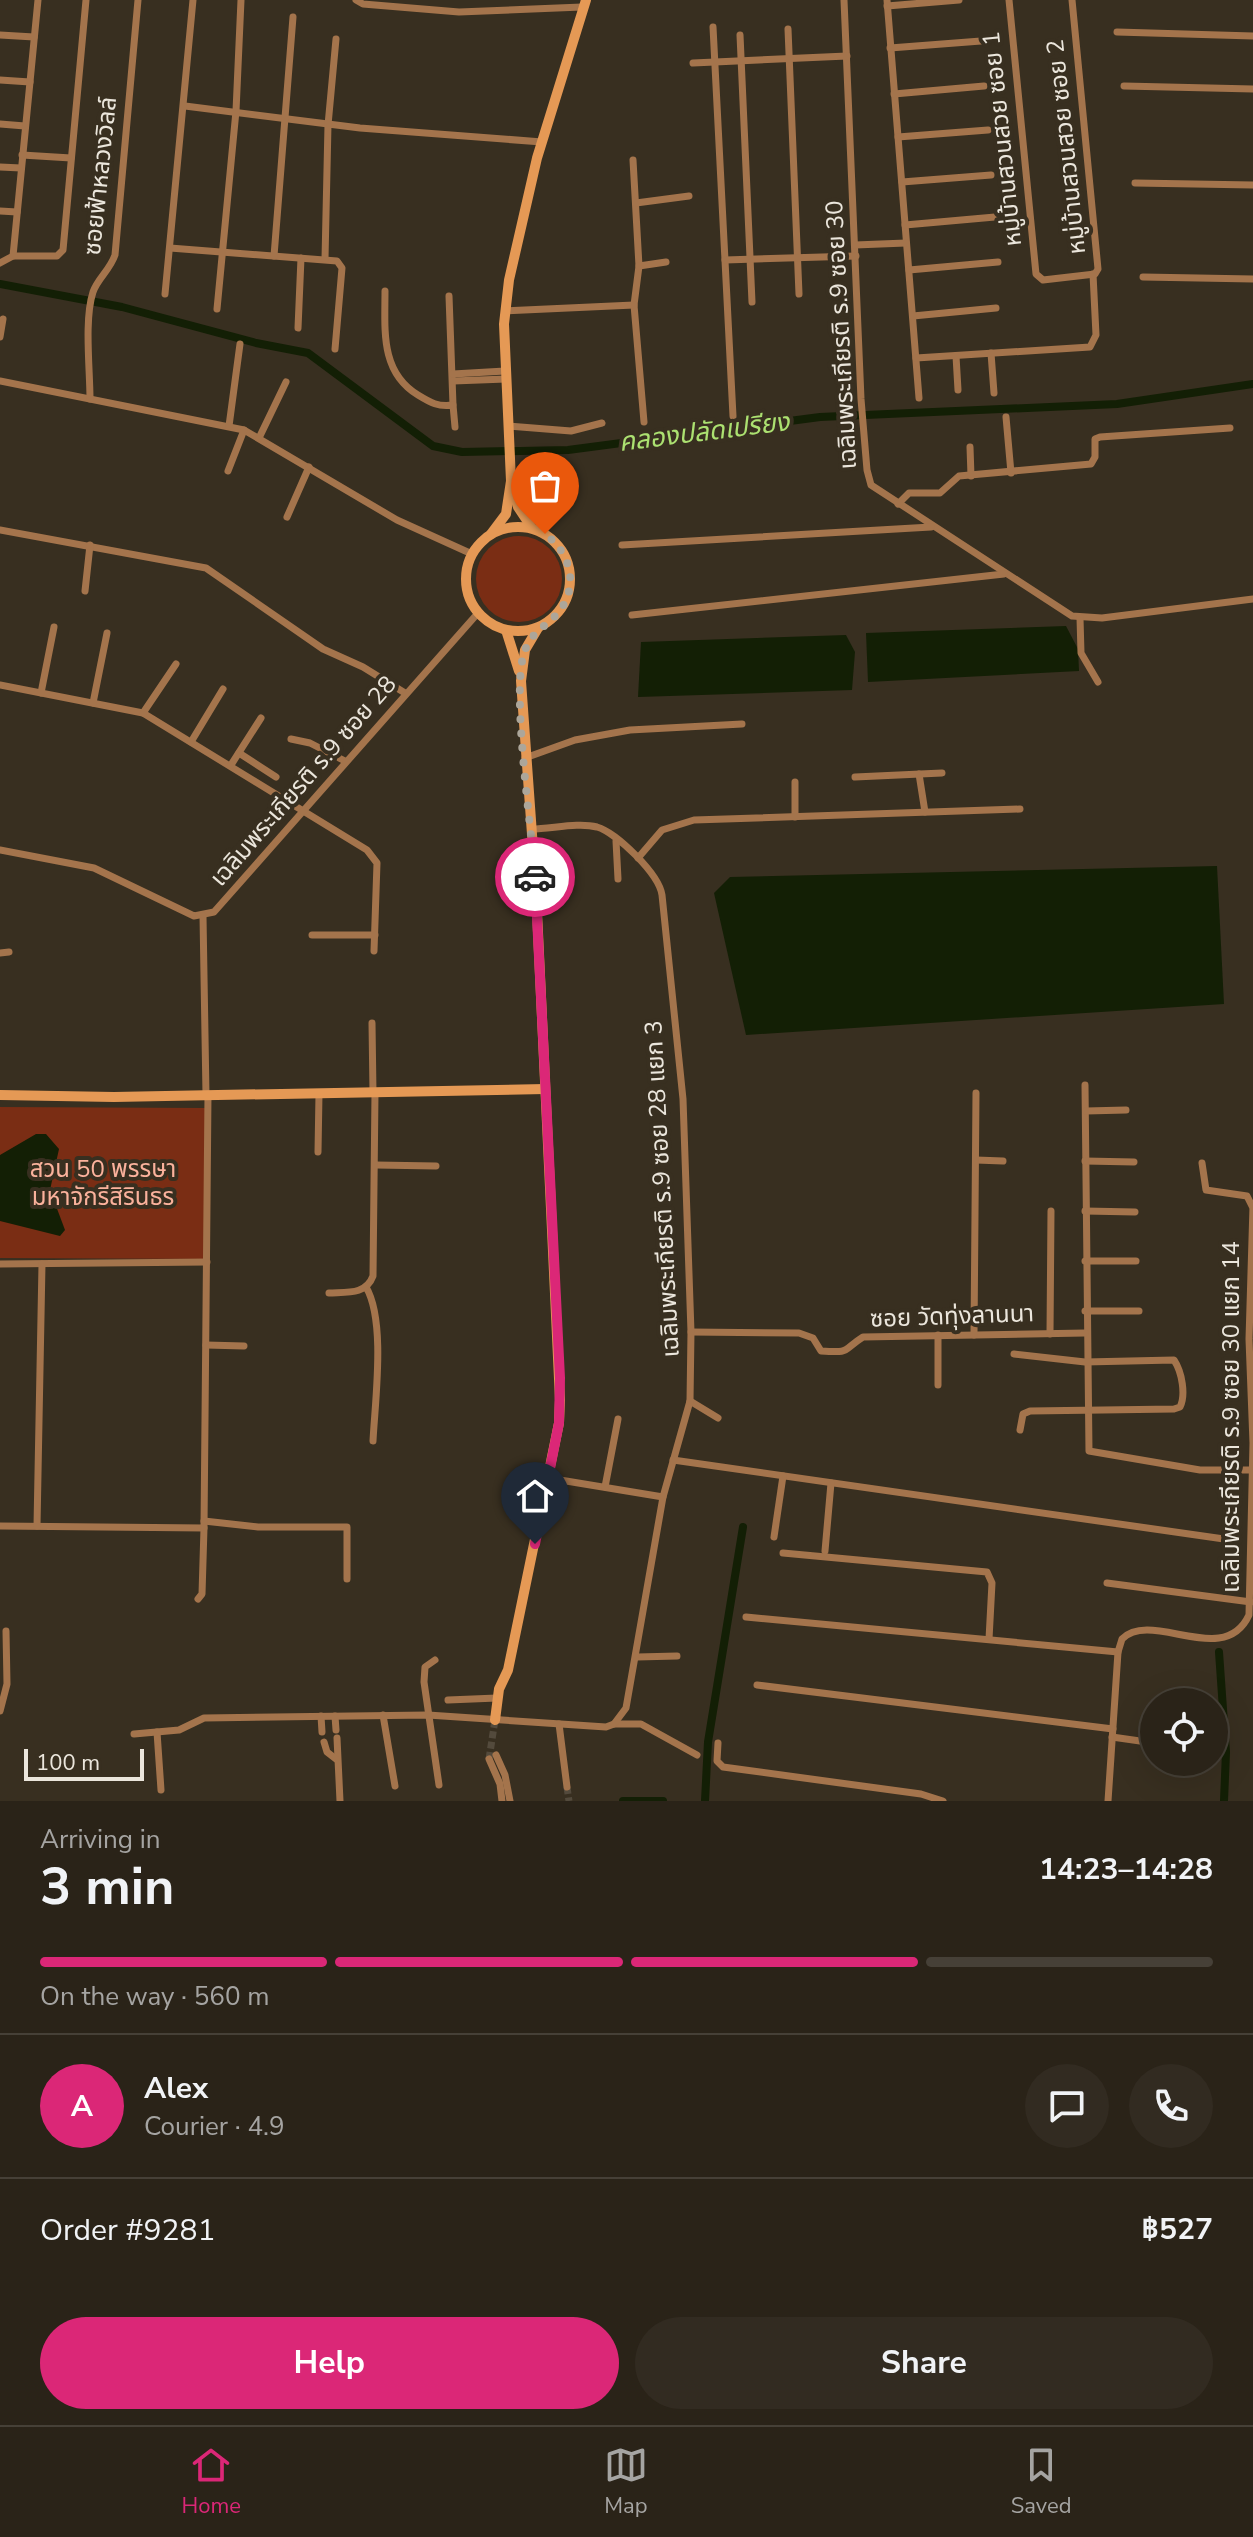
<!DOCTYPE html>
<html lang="en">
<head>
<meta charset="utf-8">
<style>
	:root { --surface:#2a2318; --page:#322b21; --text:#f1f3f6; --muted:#a5a4a2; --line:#464037; --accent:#db2777 }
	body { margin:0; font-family:"Nunito Sans","Noto Sans Thai",sans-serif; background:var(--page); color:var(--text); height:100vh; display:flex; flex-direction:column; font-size:30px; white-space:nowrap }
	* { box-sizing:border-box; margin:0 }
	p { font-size:26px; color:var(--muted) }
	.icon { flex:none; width:44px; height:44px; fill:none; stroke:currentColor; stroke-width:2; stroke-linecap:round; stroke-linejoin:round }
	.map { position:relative; height:1801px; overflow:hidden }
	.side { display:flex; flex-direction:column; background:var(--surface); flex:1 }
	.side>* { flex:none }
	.buttons { position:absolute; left:1140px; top:1688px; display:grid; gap:16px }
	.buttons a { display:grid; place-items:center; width:88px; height:88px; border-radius:50%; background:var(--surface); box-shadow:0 8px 32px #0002,0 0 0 2px var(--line); font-size:40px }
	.scale { position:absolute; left:24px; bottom:20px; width:120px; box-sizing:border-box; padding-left:8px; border:4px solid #ebe6dc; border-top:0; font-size:22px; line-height:28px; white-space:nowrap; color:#ebe6dc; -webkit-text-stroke:6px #382f20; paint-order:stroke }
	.pin { position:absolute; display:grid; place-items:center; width:68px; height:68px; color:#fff; margin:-82px -34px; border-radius:50% 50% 50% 0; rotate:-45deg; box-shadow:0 0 8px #0007 }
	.pin .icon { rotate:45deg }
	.courier { position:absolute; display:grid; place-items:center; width:80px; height:80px; margin:-40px; border:6px solid #db2777; border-radius:50%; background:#fff; color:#222; box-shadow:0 2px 10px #0007 }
	.summary em { font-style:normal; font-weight:700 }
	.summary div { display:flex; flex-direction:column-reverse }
	.summary { display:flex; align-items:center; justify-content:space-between; height:136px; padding:0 40px }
	h1 { font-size:52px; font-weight:700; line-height:60px }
	.bar { display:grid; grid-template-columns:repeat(4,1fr); gap:12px 8px; align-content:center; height:96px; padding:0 40px }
	.bar i { height:10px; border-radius:6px; background:var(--line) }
	.bar .current { background:var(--accent) }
	.bar p { grid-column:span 4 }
	.line { display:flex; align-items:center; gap:20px; padding:0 40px; border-top:2px solid var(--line) }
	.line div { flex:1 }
	.round { display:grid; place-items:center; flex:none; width:84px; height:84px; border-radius:42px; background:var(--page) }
	.button { display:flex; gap:16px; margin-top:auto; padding:16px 40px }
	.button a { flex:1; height:92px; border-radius:48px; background:var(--accent); color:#fff; font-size:32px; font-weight:700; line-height:92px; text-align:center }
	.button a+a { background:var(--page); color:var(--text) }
	.tab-bar { display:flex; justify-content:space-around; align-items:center; height:112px; border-top:2px solid var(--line); background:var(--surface); font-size:22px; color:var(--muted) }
	.tab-bar a { display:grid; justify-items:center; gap:4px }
	.tab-bar .current { color:var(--accent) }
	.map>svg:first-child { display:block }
	.green { fill:#7a2d14 }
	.water { fill:#131f05 }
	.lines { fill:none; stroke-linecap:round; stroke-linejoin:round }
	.canal { stroke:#131f05; stroke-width:8 }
	.street-tunnel { stroke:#534a3c; stroke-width:7; stroke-dasharray:7 3.5; stroke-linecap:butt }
	.street { stroke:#a4744c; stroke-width:7 }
	.secondary { stroke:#e59955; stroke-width:10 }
	.done { stroke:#aca69a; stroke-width:8; stroke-dasharray:0 14.4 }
	.route { stroke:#db2777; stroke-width:10 }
	.labels { text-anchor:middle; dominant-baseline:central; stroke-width:8; stroke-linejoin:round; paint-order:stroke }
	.street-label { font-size:24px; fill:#ebe6dc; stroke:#382f20 }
	.park-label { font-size:24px; fill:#fbb29c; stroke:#382f20 }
	.water-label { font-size:26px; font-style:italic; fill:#ace171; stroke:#382f20 }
</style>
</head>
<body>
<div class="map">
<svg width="1253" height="1801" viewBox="0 0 1253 1801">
	<rect width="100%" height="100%" fill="#382f20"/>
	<g class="green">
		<circle cx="519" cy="579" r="43"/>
		<polygon points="0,1107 208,1108 206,1259 0,1258"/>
	</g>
	<g class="water">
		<polygon points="1066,626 1078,649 1079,671 868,682 866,633"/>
		<polygon points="846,635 855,652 852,690 638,697 641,642"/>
		<polygon points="1217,866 1224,1004 746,1035 714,893 730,877"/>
		<polygon points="36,1134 46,1134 59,1149 50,1190 65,1230 60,1236 0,1221 0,1155"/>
	</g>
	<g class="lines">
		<g class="canal">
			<polyline points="0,284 122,307 256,343 308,353 433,446 462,452 568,450 820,417 1117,404 1253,384"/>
			<polyline points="1219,1652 1226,1752 1224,1801"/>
			<polyline points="623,1801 663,1801"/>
			<polyline points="705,1801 708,1742 743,1527"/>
		</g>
		<g class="street-tunnel">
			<polyline points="489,1759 495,1720"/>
			<polyline points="567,1787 569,1801"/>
		</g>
		<g class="street">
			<polyline points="356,0 363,4 459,12 582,7"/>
			<polyline points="844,0 861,399 867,470 871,485 1072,616 1102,618 1253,599"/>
			<polyline points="887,0 919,398"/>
			<polyline points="1009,0 1036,274 1043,280 1095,274 1098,269 1072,0"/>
			<polyline points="887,6 959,0"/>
			<polyline points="713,27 733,416"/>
			<polyline points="788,29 799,294"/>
			<polyline points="1117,32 1253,36"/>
			<polyline points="0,35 34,37"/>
			<polyline points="740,35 752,302"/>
			<polyline points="890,48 981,41"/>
			<polyline points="693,63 847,56"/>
			<polyline points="0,80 30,82"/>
			<polyline points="1124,86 1253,89"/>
			<polyline points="894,94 984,86"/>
			<polyline points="185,106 360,128 542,142"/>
			<polyline points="0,124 25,126"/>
			<polyline points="898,137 988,130"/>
			<polyline points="22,155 71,158"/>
			<polyline points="633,160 639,266 634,305 644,422"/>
			<polyline points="0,167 21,168"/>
			<polyline points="902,182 991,175"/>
			<polyline points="1135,183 1253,185"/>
			<polyline points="636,203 689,196"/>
			<polyline points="0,211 17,212"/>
			<polyline points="905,225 995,217"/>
			<polyline points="855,245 906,243"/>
			<polyline points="170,248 337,261 342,268 335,349"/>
			<polyline points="13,256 38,0"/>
			<polyline points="274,256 293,17"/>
			<polyline points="325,259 328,125 336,39"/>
			<polyline points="725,260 856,256"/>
			<polyline points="0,263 13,256 57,256 63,250 86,0"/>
			<polyline points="639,266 666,262"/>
			<polyline points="909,270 998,262"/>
			<polyline points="1143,277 1253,279"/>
			<path d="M385,291C385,330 380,372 418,395C431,403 438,407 453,405L449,296"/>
			<polyline points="165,294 193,0"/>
			<polyline points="217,309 236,111 241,0"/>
			<polyline points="505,311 634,305"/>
			<polyline points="913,316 996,308"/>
			<polyline points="298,328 301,258"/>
			<polyline points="0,337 3,319"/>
			<polyline points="991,353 994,393"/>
			<polyline points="956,356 958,390"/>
			<polyline points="916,358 1090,347 1096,335 1093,274"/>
			<polyline points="453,374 505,371"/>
			<polyline points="0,381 244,430 397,520 472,554"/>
			<polyline points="453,381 506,379"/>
			<path d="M90,399C90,369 84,320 93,292C98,278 110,270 115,255L138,0"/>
			<polyline points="453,405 455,427"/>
			<polyline points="1006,417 1011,473"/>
			<polyline points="229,426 240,344"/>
			<polyline points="508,426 571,431 602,423"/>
			<polyline points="259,438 286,382"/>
			<polyline points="970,447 971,476"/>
			<polyline points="228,471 244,430"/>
			<polyline points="898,504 909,493 940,493 959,476 1091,464 1095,457 1095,439 1100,437 1230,428"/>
			<polyline points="287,517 309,467"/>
			<polyline points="0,530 206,568 323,649 363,667 405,693"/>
			<polyline points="622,545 931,527"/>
			<polyline points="85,591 90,545"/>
			<polyline points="632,615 1004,574"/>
			<polyline points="1080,618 1081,653 1098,682"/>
			<polyline points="0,685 143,713 367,850 377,863 374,951"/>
			<polyline points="41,693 54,627"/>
			<polyline points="93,703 107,633"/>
			<polyline points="143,713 176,664"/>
			<polyline points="291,739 310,743 345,761"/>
			<polyline points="191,742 223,689"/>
			<polyline points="239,753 276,777"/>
			<polyline points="525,758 575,740 630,730 742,724"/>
			<polyline points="231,765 261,718"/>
			<polyline points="919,774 925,812"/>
			<polyline points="855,777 942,773"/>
			<polyline points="795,782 795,817"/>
			<polyline points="616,841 618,879"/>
			<polyline points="0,850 94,868 194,916 214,912 478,613"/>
			<polyline points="638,858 662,830 694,820 1020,809"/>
			<polyline points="203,916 206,1095"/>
			<polyline points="312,935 375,935"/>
			<polyline points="0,953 9,952"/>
			<polyline points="372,1023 373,1093"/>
			<polyline points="1085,1085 1089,1451 1200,1470 1253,1470"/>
			<polyline points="1086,1111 1126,1110"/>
			<polyline points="318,1152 319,1094"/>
			<polyline points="976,1160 1003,1161"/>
			<polyline points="1085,1161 1134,1162"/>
			<polyline points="1202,1163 1206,1190 1247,1196 1252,1206"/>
			<polyline points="376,1165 436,1166"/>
			<polyline points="1085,1211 1135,1212"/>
			<polyline points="1085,1261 1136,1261"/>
			<polyline points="0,1264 207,1262"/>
			<path d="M366,1287C386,1321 375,1401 373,1441"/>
			<path d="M329,1293C347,1292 366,1295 373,1276L375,1093"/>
			<polyline points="1085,1311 1139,1311"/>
			<path d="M691,1332L799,1333L813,1338L821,1351C852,1353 841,1351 863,1337L1085,1333"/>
			<polyline points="1050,1334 1051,1211"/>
			<polyline points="974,1335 976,1093"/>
			<polyline points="206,1345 244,1346"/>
			<path d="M1014,1354L1085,1362L1174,1360C1182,1372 1186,1395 1180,1407L1174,1409L1030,1411L1023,1414L1020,1430"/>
			<polyline points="938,1385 938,1335"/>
			<polyline points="690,1401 718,1418"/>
			<polyline points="673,1460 1224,1539"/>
			<polyline points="548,1478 663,1497"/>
			<polyline points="605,1487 618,1419"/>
			<polyline points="204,1521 258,1527 347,1527 347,1579"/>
			<polyline points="0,1526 204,1528 208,1095"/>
			<polyline points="37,1526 42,1264"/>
			<polyline points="774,1537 783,1476"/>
			<polyline points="825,1551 831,1483"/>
			<polyline points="783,1553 987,1572 992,1583 989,1639"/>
			<polyline points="1107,1583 1251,1602"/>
			<polyline points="198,1599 202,1594 204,1528"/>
			<polyline points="746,1617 1118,1652"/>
			<polyline points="637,1657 677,1656"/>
			<polyline points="435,1660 425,1667 424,1682 439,1785"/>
			<polyline points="757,1685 1113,1729"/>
			<polyline points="448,1700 497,1698"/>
			<polyline points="0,1711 7,1684 6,1631"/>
			<polyline points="383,1715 395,1786"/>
			<polyline points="321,1716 322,1732"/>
			<polyline points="335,1716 336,1730"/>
			<polyline points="559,1724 567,1787"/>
			<polyline points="614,1724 641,1724 697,1755"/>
			<polyline points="157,1732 161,1790"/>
			<path d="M134,1734L179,1730L204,1718L428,1715L606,1727L614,1724L626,1708L663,1497L690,1401L691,1332L683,1099L662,895C659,874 617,833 597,827C578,822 551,829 532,829"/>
			<polyline points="1112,1737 1154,1743"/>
			<polyline points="337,1738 340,1801"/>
			<polyline points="324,1742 327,1752 336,1759"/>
			<polyline points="718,1743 717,1761 723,1767 921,1794 943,1801"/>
			<polyline points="496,1755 505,1775 510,1801"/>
			<polyline points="489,1759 500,1784 502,1801"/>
			<path d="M1108,1801L1118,1652L1122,1639C1152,1609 1224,1669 1249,1615L1253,1443L1249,1339L1253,1206"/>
		</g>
		<g class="secondary">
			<polyline points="512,487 518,507 532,528"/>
			<circle cx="518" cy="579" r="52"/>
			<polyline points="491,534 506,514 511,481 504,324 509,280 537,158 586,0"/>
			<polyline points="506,630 519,671"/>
			<polyline points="0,1095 114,1097 545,1089"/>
			<polyline points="495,1720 499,1689 508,1670 559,1423 560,1400 536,890 521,681 525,650 538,628"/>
		</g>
	</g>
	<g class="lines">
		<path class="done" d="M535,877C532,829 510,688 525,650C532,632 545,627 557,614C580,588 571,553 545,534"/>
		<polyline class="route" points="535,1544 559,1423 560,1378 535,877"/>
	</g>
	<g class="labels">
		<g class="street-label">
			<text transform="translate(1002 139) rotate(-96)">หมู่บ้านสวนสวย ซอย 1</text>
			<text transform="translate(1066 147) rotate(-96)">หมู่บ้านสวนสวย ซอย 2</text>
			<text transform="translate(100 176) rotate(-84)">ซอยฟ้าหลวงวิลล์</text>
			<text transform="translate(841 335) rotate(-93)">เฉลิมพระเกียรติ ร.9 ซอย 30</text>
			<text transform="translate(303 781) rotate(-49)">เฉลิมพระเกียรติ ร.9 ซอย 28</text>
			<text transform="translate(662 1189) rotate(-93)">เฉลิมพระเกียรติ ร.9 ซอย 28 แยก 3</text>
			<text transform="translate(952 1316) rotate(-2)">ซอย วัดทุ่งลานนา</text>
			<text transform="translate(1231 1417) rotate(-90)">เฉลิมพระเกียรติ ร.9 ซอย 30 แยก 14</text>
		</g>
		<g class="park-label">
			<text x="103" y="1169">สวน 50 พรรษา<tspan x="103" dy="28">มหาจักรีสิรินธร</tspan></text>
		</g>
		<g class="water-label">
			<text transform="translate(704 432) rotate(-7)">คลองปลัดเปรียง</text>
		</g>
	</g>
</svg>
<div class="buttons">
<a><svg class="icon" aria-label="locate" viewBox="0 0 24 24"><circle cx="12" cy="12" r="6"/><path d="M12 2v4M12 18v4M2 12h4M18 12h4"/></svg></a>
</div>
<div class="scale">100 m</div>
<div class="pin" style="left:545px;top:534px;background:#ea580c"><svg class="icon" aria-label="bag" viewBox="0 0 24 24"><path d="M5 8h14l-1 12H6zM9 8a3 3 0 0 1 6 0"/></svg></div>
<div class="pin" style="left:535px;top:1544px;background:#1f2937"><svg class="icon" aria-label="home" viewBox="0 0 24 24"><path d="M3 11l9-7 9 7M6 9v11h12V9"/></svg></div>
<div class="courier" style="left:535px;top:877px"><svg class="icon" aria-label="car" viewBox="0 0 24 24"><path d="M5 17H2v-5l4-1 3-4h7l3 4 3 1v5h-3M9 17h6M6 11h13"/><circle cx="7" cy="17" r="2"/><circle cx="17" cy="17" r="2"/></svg></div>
</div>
<section class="side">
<div class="summary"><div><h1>3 min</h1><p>Arriving in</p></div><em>14:23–14:28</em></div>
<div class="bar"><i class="current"></i><i class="current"></i><i class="current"></i><i></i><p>On the way · 560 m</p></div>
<div class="line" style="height:144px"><b class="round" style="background:var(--accent);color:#fff">A</b><div><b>Alex</b><p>Courier · 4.9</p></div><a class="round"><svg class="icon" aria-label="chat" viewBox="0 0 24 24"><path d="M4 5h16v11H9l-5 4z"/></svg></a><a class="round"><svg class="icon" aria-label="phone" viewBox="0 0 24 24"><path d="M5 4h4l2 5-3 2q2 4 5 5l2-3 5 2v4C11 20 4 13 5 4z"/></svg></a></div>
<div class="line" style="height:104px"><div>Order #9281</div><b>฿527</b></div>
<div class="button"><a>Help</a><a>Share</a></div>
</section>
<nav class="tab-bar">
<a class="current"><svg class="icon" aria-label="home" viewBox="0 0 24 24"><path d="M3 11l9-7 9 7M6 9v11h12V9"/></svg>Home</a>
<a><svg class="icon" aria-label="map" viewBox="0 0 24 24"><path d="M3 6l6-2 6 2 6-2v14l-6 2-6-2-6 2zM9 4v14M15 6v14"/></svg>Map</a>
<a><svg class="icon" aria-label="saved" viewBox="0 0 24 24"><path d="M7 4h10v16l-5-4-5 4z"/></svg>Saved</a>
</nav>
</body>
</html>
